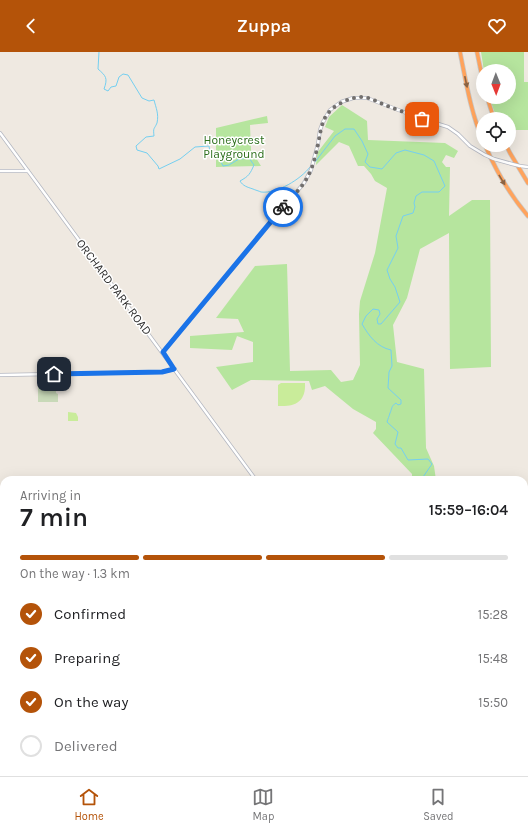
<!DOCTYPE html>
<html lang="en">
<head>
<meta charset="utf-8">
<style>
	:root { --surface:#fff; --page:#f6f6f6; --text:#202124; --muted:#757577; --line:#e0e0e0; --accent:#b45309 }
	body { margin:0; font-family:Karla,sans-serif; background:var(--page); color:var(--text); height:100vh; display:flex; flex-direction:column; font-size:15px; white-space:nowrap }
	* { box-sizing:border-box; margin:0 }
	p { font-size:13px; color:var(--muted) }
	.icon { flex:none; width:22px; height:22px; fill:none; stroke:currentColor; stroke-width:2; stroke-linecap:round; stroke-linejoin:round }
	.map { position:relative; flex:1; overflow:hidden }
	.panel { position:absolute; left:0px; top:424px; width:528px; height:300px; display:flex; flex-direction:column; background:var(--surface); border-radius:12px 12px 0 0; box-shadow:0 4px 16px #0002 }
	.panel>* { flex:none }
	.needle { width:26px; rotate:179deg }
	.buttons { position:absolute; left:476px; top:12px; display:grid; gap:8px }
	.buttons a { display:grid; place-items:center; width:40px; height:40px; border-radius:50%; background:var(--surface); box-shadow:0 4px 16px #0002; font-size:20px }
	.pin { position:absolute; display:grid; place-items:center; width:34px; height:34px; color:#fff; margin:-17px; border-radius:8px; box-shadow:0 2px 6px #0006 }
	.courier { position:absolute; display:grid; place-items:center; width:40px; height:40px; margin:-20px; border:3px solid #1a73e8; border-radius:50%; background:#fff; color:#222; box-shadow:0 1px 5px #0007 }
	.summary em { font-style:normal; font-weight:600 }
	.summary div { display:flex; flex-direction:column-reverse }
	.summary { display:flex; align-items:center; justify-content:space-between; height:68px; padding:0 20px }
	h1 { font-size:26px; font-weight:600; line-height:30px }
	.bar { display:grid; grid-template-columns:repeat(4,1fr); gap:6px 4px; align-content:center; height:48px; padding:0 20px }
	.bar i { height:5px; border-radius:3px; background:var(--line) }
	.bar .active { background:var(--accent) }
	.bar p { grid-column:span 4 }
	ol { padding:0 20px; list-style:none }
	li { display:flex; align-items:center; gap:12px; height:44px }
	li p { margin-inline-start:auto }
	li .icon { padding:4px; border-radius:50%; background:var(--accent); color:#fff; stroke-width:4 }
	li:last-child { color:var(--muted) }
	li i { width:22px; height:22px; border:2px solid var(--line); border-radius:50% }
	header { display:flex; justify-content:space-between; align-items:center; height:52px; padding:0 20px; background:var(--accent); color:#fff; font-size:18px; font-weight:600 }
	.tab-bar { display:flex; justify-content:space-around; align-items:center; height:56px; border-top:1px solid var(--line); background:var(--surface); font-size:11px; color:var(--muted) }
	.tab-bar a { display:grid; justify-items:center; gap:2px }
	.tab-bar .active { color:var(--accent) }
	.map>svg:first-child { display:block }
	.green { fill:#b6e59e }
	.cemetery { fill:#c8d9b8 }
	.pitch { fill:#c9ec9a }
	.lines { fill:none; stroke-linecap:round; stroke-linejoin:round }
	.stream { stroke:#75cff0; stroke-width:1 }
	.secondary-casing { stroke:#b4b7c1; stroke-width:4 }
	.highway-casing { stroke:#c9c9c9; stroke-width:5 }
	.secondary { stroke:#fff; stroke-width:2.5 }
	.highway { stroke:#ffa35c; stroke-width:3.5 }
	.secondary-bridge-casing { stroke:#b4b7c1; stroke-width:4; stroke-linecap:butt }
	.secondary-bridge { stroke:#fff; stroke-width:2.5 }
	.oneway { fill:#8c6343 }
	.done { stroke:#726f6d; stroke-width:4; stroke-dasharray:0 7.2 }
	.route { stroke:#1a73e8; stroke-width:5 }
	.labels { text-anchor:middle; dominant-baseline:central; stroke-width:3; stroke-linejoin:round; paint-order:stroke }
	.park-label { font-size:12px; fill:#2c6e1b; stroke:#fff }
	.street-label { font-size:12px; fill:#2e2e2e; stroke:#fff }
</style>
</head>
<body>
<header><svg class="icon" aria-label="back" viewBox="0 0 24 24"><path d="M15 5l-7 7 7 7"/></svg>Zuppa<svg class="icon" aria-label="heart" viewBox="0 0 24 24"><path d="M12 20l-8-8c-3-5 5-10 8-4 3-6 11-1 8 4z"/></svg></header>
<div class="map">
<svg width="528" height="724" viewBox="0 0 528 724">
	<rect width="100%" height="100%" fill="#efe9e1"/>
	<g class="green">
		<polygon points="481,0 524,0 524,30 528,30 528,78 509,78 509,67 497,67 489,45 509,45 509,19 484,19"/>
		<polygon points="342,53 367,69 368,88 445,91 458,99 454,106 446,103 442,110 446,115 450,115 449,164 472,148 490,148 491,315 450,317 449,181 420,197 407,246 393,273 397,310 424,317 426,396 434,414 436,428 412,428 412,422 373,381 376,377 376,370 353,357 325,334 312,338 309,329 251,328 232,338 216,315 253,310 253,290 237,284 232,298 190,296 190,284 244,280 238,267 216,266 255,214 287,212 290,319 331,318 341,330 353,328 360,313 359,262 360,249 375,201 387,136 375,129 371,122 364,114 358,114 349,94 339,90 316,113 317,101 334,79 325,75 329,65"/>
		<polygon points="267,64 268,71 250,73 251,98 261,114 216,115 216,76"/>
		<rect x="524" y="520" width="4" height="49"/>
		<polygon points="524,650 528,650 528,724 481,724 479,720 524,720"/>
		<polygon points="184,720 352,720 351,724 184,724"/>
	</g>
	<polygon class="cemetery" points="52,324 52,335 56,335 56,341 58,342 58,350 38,350 38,325"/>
	<g class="pitch">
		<path d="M281,331H305C306,350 295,355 278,354V333Z"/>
		<polygon points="68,360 76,361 78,365 78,369 68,369"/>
		<rect x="191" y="720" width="16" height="4"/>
		<polygon points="209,720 225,720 225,724 210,724"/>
		<rect x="258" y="720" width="16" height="4"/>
	</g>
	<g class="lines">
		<g class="stream">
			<path d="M99,0L98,17C106,24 108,26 104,37L108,39L111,35L116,34L119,25L123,22L128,23L142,46L149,49L154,48C156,56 159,62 157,71C154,78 153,75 154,84L146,85L136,94L137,98L147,101L158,114L159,117L180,107L195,95L209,94L210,101L218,103L223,114L229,113L239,107L249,106L254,113C250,122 249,124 240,129C243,134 247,135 253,137C255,138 259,139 261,140C277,142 301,127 310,115"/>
			<path d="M315,110L335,84L345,77H354L362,89L368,102L365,110L370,115L382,117L396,101L405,98L424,103L434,109L445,134L439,140H422L416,144L414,151L415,155L413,161L403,164L396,184L398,196L387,218L390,227L395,235L400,250L381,272H378L377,267L380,262L379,258L373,257L366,264L362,272C369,284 377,295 391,298L392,314L389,320L388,336L401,348V352L398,353L396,351C391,354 392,357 390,361C389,365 388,366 387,370L398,380L395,392L398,396H401L408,408L428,407L432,412L423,425L424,428"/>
			<polyline points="524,536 528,532"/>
			<polyline points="0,553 4,553"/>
		</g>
		<g class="secondary-casing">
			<g id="secondary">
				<polyline points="0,81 256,428"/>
				<polyline points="494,107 512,112"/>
				<polyline points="520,114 528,115"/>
				<polyline points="0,119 28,119"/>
				<polyline points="163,300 283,156 304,131 311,118 318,92 320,78 323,70 330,58 341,50 353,46 367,46 422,67 448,75 458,82 470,94 485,103"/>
				<polyline points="0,323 162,320 175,317"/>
				<polyline points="0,573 4,573"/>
				<polyline points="442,720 443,724"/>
			</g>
		</g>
		<g class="highway-casing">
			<g id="highway">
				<path d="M460,0C466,30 471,61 483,89"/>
				<polyline points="477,0 483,29"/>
				<polyline points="487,45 494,67"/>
				<path d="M485,93C496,119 510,143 528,164"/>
				<polyline points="506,93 510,101 528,131"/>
			</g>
		</g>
		<use href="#secondary" class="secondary"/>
		<use href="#highway" class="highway"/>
		<g class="secondary-bridge-casing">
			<g id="secondary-bridge">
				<polyline points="485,103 494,107"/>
				<polyline points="512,112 520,114"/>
			</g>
		</g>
		<use href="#secondary-bridge" class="secondary-bridge"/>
	</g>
	<defs><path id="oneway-solid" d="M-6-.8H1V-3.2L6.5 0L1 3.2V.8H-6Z"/></defs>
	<g class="oneway">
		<use href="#oneway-solid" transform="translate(466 30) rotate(78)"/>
		<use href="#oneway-solid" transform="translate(502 128) rotate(59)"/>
	</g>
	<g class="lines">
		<path class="done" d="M283,155C291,146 302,136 308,124C313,115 316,102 318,92C322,73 322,61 341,51C348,47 356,45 364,45C371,46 378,50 385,53C397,58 410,62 422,67"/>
		<polyline class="route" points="54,322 162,320 174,317 163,300 283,155"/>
	</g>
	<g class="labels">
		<g class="park-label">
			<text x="234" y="88">Honeycrest<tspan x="234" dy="14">Playground</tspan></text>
		</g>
		<g class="street-label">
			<text transform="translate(114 235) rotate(53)">ORCHARD PARK ROAD</text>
		</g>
	</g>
</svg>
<div class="buttons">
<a><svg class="needle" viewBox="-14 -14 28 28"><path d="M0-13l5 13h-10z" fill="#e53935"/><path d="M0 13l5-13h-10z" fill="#757577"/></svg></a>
<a><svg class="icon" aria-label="locate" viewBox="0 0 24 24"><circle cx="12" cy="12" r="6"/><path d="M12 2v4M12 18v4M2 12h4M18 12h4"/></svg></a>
</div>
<div class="pin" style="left:422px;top:67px;background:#ea580c"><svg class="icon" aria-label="bag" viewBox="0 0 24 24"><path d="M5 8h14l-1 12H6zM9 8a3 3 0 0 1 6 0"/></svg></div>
<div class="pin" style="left:54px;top:322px;background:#1f2937"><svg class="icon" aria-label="home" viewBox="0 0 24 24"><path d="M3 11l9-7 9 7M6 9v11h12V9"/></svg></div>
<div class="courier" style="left:283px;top:155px"><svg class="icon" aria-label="bike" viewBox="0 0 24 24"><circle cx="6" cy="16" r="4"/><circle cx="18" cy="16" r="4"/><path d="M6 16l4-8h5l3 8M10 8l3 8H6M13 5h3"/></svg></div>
<section class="panel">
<div class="summary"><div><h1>7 min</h1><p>Arriving in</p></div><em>15:59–16:04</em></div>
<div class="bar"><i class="active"></i><i class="active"></i><i class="active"></i><i></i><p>On the way · 1.3 km</p></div>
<ol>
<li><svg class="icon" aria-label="check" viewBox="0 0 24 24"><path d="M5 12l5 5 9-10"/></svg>Confirmed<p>15:28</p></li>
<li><svg class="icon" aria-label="check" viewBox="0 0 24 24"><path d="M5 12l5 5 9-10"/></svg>Preparing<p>15:48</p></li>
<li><svg class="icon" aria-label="check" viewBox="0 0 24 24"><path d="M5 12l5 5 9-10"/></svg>On the way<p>15:50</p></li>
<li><i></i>Delivered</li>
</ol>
</section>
</div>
<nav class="tab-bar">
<a class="active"><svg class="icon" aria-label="home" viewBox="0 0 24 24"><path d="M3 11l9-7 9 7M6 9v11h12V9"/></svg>Home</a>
<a><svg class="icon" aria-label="map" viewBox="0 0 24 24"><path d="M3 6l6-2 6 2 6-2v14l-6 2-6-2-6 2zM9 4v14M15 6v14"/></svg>Map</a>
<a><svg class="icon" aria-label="saved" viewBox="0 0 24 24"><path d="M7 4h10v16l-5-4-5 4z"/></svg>Saved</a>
</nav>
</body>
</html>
